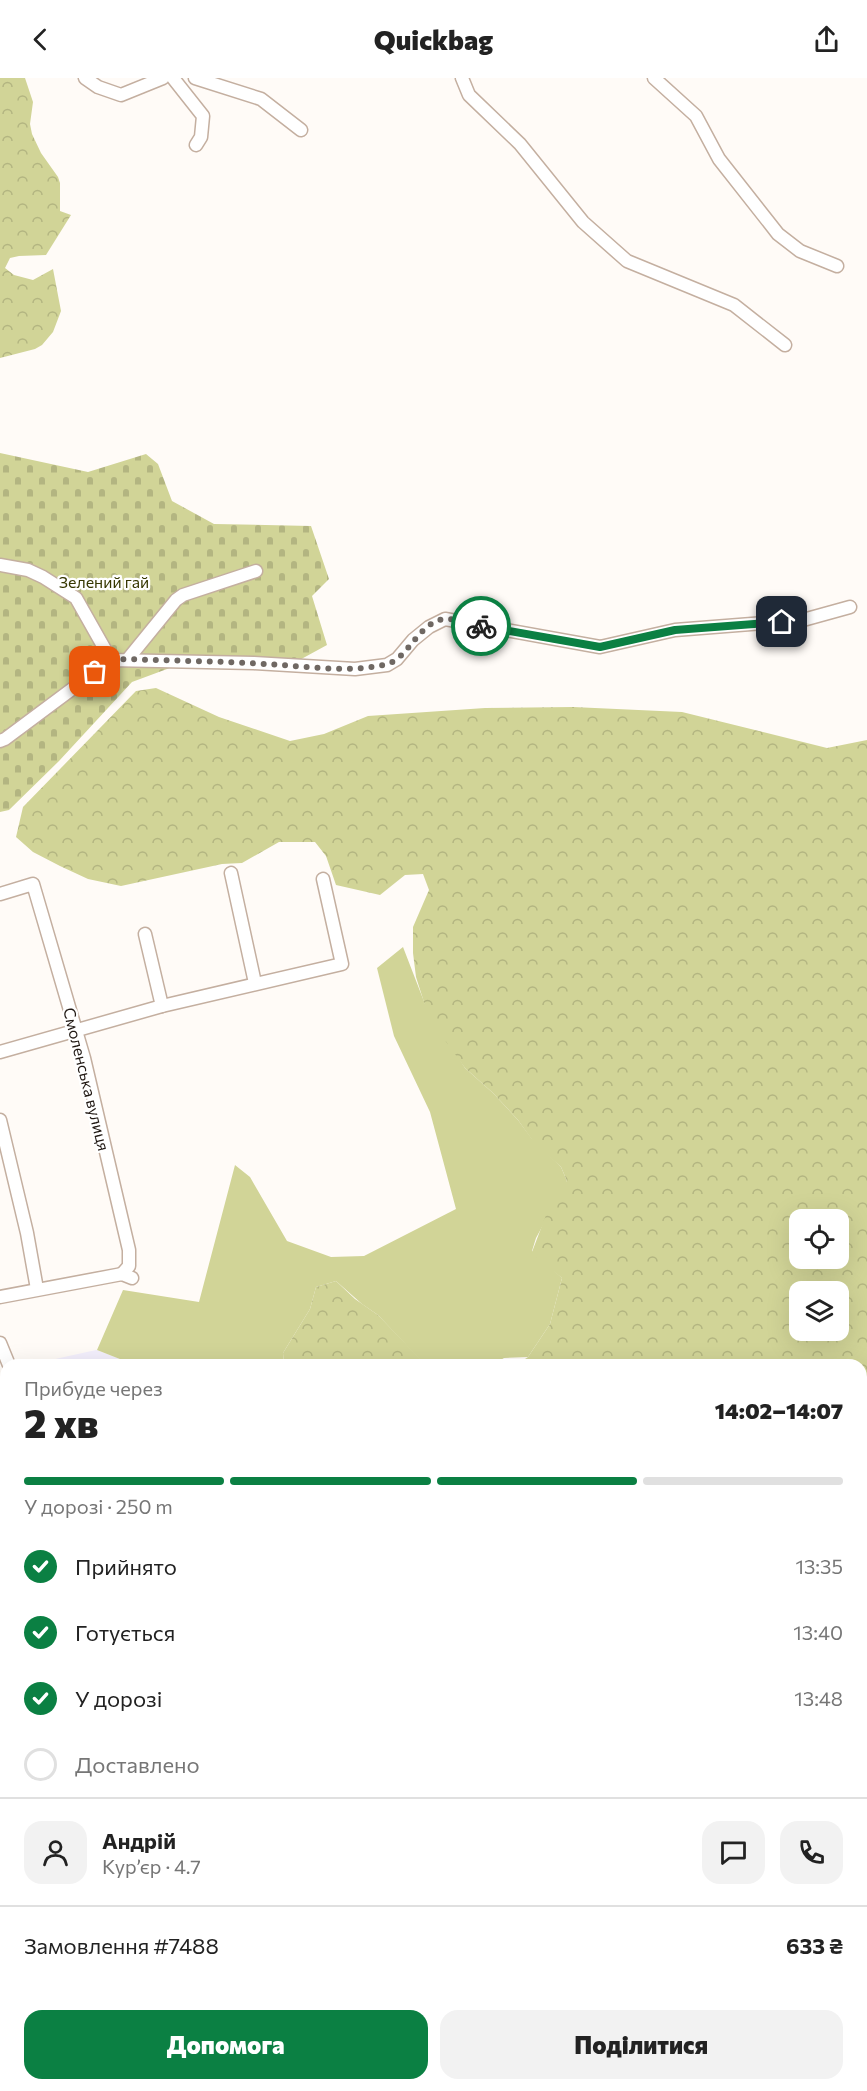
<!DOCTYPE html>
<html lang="uk">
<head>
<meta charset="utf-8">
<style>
	:root { --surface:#fff; --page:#f2f2f2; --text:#222; --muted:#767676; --line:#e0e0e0; --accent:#0b8043 }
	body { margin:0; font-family:Commissioner,sans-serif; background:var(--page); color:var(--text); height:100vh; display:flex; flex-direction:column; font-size:22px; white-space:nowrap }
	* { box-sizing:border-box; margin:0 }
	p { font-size:20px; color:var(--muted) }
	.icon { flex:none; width:33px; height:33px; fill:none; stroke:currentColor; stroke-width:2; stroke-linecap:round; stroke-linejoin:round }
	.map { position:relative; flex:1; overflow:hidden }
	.side { position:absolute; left:0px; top:1281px; width:867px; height:732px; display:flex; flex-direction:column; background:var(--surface); border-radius:18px 18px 0 0; box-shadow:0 6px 24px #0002 }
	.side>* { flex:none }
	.controls { position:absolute; left:789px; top:1131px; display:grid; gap:12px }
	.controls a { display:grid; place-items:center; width:60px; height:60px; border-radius:12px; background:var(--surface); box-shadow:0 6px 24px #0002; font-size:30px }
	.pin { position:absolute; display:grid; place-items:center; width:51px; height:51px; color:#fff; margin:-26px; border-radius:12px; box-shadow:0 3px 9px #0006 }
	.courier { position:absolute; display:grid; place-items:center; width:60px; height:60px; margin:-30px; border:4px solid #0b8043; border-radius:50%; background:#fff; color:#222; box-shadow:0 2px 8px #0007 }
	.summary em { font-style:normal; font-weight:800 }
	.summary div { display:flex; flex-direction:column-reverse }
	.summary { display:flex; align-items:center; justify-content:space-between; height:102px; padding:0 24px }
	h1 { font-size:39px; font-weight:800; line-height:45px }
	.bar { display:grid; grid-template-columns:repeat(4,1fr); gap:9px 6px; align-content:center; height:72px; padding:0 24px }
	.bar i { height:8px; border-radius:4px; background:var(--line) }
	.bar .on { background:var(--accent) }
	.bar p { grid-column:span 4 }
	.line { display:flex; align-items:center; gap:15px; padding:0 24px; border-top:2px solid var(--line) }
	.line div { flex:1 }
	.round { display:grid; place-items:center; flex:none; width:63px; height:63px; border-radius:18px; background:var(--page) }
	ol { padding:0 24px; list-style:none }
	li { display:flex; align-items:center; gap:18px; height:66px }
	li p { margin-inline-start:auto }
	li .icon { padding:6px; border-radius:50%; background:var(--accent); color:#fff; stroke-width:4 }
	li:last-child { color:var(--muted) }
	li i { width:33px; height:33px; border:3px solid var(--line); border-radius:50% }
	.primary-button { display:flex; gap:12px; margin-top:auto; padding:12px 24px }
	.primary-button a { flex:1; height:69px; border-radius:18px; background:var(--accent); color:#fff; font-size:24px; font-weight:800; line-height:69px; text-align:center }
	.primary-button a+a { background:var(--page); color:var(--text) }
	header { display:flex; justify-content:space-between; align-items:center; height:78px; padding:0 24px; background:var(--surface); font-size:27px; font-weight:800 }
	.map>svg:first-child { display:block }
	.industrial { fill:#f3effc }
	.green { fill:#d1d497 }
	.forest { fill:url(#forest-crowns); fill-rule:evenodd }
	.cemetery { fill:url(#cemetery-stones) }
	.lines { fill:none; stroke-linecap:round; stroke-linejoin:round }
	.minor-casing { stroke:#c4afa0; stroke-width:15 }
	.minor { stroke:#fff; stroke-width:12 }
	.done { stroke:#6f6863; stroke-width:6; stroke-dasharray:0 10.8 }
	.route { stroke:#0b8043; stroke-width:8 }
	.labels { text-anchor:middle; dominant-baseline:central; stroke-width:4.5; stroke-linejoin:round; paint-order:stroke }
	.park-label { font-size:16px; fill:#363701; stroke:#fff }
	.street-label { font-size:16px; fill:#211914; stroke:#fff }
</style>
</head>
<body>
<header><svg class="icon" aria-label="back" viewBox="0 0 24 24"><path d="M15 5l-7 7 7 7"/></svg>Quickbag<svg class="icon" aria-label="share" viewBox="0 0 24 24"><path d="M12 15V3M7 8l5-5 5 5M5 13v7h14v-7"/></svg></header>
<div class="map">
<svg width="867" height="2013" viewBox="0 0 867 2013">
	<defs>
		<pattern id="forest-crowns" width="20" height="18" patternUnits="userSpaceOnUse" patternTransform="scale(1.5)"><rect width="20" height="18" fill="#d1d497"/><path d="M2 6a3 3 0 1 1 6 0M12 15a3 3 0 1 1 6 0" fill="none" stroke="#b3b581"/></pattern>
		<pattern id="cemetery-stones" width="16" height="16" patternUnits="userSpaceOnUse" patternTransform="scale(1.5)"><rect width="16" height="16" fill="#d1d497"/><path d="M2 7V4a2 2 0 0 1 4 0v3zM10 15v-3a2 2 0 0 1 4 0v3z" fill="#b3b581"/></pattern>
	</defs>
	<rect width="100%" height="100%" fill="#fffbf7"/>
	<g class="industrial">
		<polygon points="97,1272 135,1287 28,1287 96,1272"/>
		<polygon points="0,1323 6,1328 6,1558 0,1557"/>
	</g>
	<g class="green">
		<polygon points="403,869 425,926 465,990 493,1015 518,1042 532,1061 561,1089 567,1103 536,1160 532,1173 562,1200 550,1246 528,1279 504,1280 492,1287 425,1287 378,1237 362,1226 336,1203 316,1209 310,1231 283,1275 284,1287 135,1287 97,1272 123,1212 199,1224 235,1087 250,1099 287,1163 331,1179 364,1178 456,1131 430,1034 394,958 377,890"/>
		<polygon points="6,1601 6,1655 0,1653 0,1602"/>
		<polygon points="861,1619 867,1619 867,1706 861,1709"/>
		<polygon points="861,1899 867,1900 867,1943 861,1939"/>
	</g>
	<g class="forest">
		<polygon points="0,0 25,0 33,24 30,46 32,56 41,75 58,99 60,105 60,133 71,137 46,177 19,178 10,180 5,190 14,197 33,202 53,191 61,233 53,254 42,267 35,271 0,280"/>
		<path d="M156,610L219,639L290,663L324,656L368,638L485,630L573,629L682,634L827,670L867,662V1619H861V1287H516L528,1279L550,1246L562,1200L538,1181L532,1174L554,1116L567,1103L561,1089L535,1066L518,1042L493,1015L465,990L429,940L416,899L413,875V849L429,812L423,796L405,797L380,817L336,807L326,778L315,764H279L242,785L222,786L121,808L88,801L60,788L33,774L16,759L23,729L136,613ZM800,1142H838V1180H800ZM800,1214H838V1252H800Z"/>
		<polygon points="336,1203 355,1221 378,1237 426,1287 284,1287 283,1275 310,1231 316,1209"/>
		<polygon points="0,1653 6,1655 6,2007 861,2007 861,1939 867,1943 867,2013 0,2013"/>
		<polygon points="867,1706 867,1900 861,1899 861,1709"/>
	</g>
	<polygon class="cemetery" points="0,375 88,394 146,376 158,386 172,423 214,446 311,448 329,501 312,518 327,567 294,585 194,581 132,604 59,683 9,732 0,734"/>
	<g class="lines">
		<g class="minor-casing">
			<g id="minor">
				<polyline points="85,0 98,9 121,17 163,0"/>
				<polyline points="173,0 203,38 201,59 196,67"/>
				<polyline points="195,0 261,21 301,52"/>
				<polyline points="462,0 469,17 520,66 583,144 627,183 734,227 785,267"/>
				<polyline points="654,0 696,38 719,81 778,156 800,173 837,188"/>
				<polyline points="0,487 28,492 43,499 76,520 111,582"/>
				<polyline points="128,581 176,522 183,517 256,493"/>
				<polyline points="0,663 5,661 111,582 254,585 355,591 387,587 397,581 413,562 429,549 445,541 600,569 675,552 803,542 850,529"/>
				<polyline points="231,795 255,905"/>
				<polyline points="0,816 33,806 84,980 129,1172 129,1188 122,1196"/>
				<polyline points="145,856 162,928"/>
				<polyline points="0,974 162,928 342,886 323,801"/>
				<polyline points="0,1042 27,1155 37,1211"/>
				<polyline points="0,1219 122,1196 132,1200"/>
				<polyline points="0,1265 9,1287"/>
			</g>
		</g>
		<use href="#minor" class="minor"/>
	</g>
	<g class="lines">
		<path class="done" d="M95,594L111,582L128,581C174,583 220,583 265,586C304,588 345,595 384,587C409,582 417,545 444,541C455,540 470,546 481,548"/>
		<polyline class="route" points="481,548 600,569 675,552 782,544"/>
	</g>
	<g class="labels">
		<g class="park-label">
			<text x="104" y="503">Зелений гай</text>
		</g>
		<g class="street-label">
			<text transform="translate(87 1001) rotate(76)">Смоленська вулиця</text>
		</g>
	</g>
</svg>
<div class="controls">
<a><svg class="icon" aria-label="locate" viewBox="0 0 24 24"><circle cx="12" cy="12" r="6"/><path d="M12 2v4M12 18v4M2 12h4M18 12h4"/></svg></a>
<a><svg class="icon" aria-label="layers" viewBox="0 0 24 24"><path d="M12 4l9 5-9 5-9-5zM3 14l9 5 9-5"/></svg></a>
</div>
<div class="pin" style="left:95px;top:594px;background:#ea580c"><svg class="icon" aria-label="bag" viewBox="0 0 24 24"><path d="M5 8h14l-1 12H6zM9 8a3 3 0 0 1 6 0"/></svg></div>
<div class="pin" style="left:782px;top:544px;background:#1f2937"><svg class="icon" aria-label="home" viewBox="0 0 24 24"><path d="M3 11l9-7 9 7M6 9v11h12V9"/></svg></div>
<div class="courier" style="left:481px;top:548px"><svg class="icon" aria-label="bike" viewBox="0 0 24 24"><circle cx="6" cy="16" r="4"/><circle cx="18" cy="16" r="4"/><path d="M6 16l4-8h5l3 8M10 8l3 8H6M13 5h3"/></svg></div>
<section class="side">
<div class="summary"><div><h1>2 хв</h1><p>Прибуде через</p></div><em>14:02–14:07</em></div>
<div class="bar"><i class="on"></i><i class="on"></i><i class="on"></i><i></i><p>У дорозі · 250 m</p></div>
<ol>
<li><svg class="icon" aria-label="check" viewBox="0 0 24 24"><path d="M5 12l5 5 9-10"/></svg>Прийнято<p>13:35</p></li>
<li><svg class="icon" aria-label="check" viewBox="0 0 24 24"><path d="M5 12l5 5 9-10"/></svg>Готується<p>13:40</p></li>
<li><svg class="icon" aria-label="check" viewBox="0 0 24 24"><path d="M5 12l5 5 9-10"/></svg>У дорозі<p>13:48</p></li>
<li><i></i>Доставлено</li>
</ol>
<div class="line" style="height:108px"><a class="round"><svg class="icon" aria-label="person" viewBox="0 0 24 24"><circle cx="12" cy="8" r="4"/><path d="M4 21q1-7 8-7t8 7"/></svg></a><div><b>Андрій</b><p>Кур’єр · 4.7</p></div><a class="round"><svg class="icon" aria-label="chat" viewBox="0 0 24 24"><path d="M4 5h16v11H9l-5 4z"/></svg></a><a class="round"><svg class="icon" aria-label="phone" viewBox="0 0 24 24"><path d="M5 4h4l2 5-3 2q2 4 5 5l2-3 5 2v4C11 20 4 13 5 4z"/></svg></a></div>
<div class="line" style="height:78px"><div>Замовлення #7488</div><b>633 ₴</b></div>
<div class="primary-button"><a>Допомога</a><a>Поділитися</a></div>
</section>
</div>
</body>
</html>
